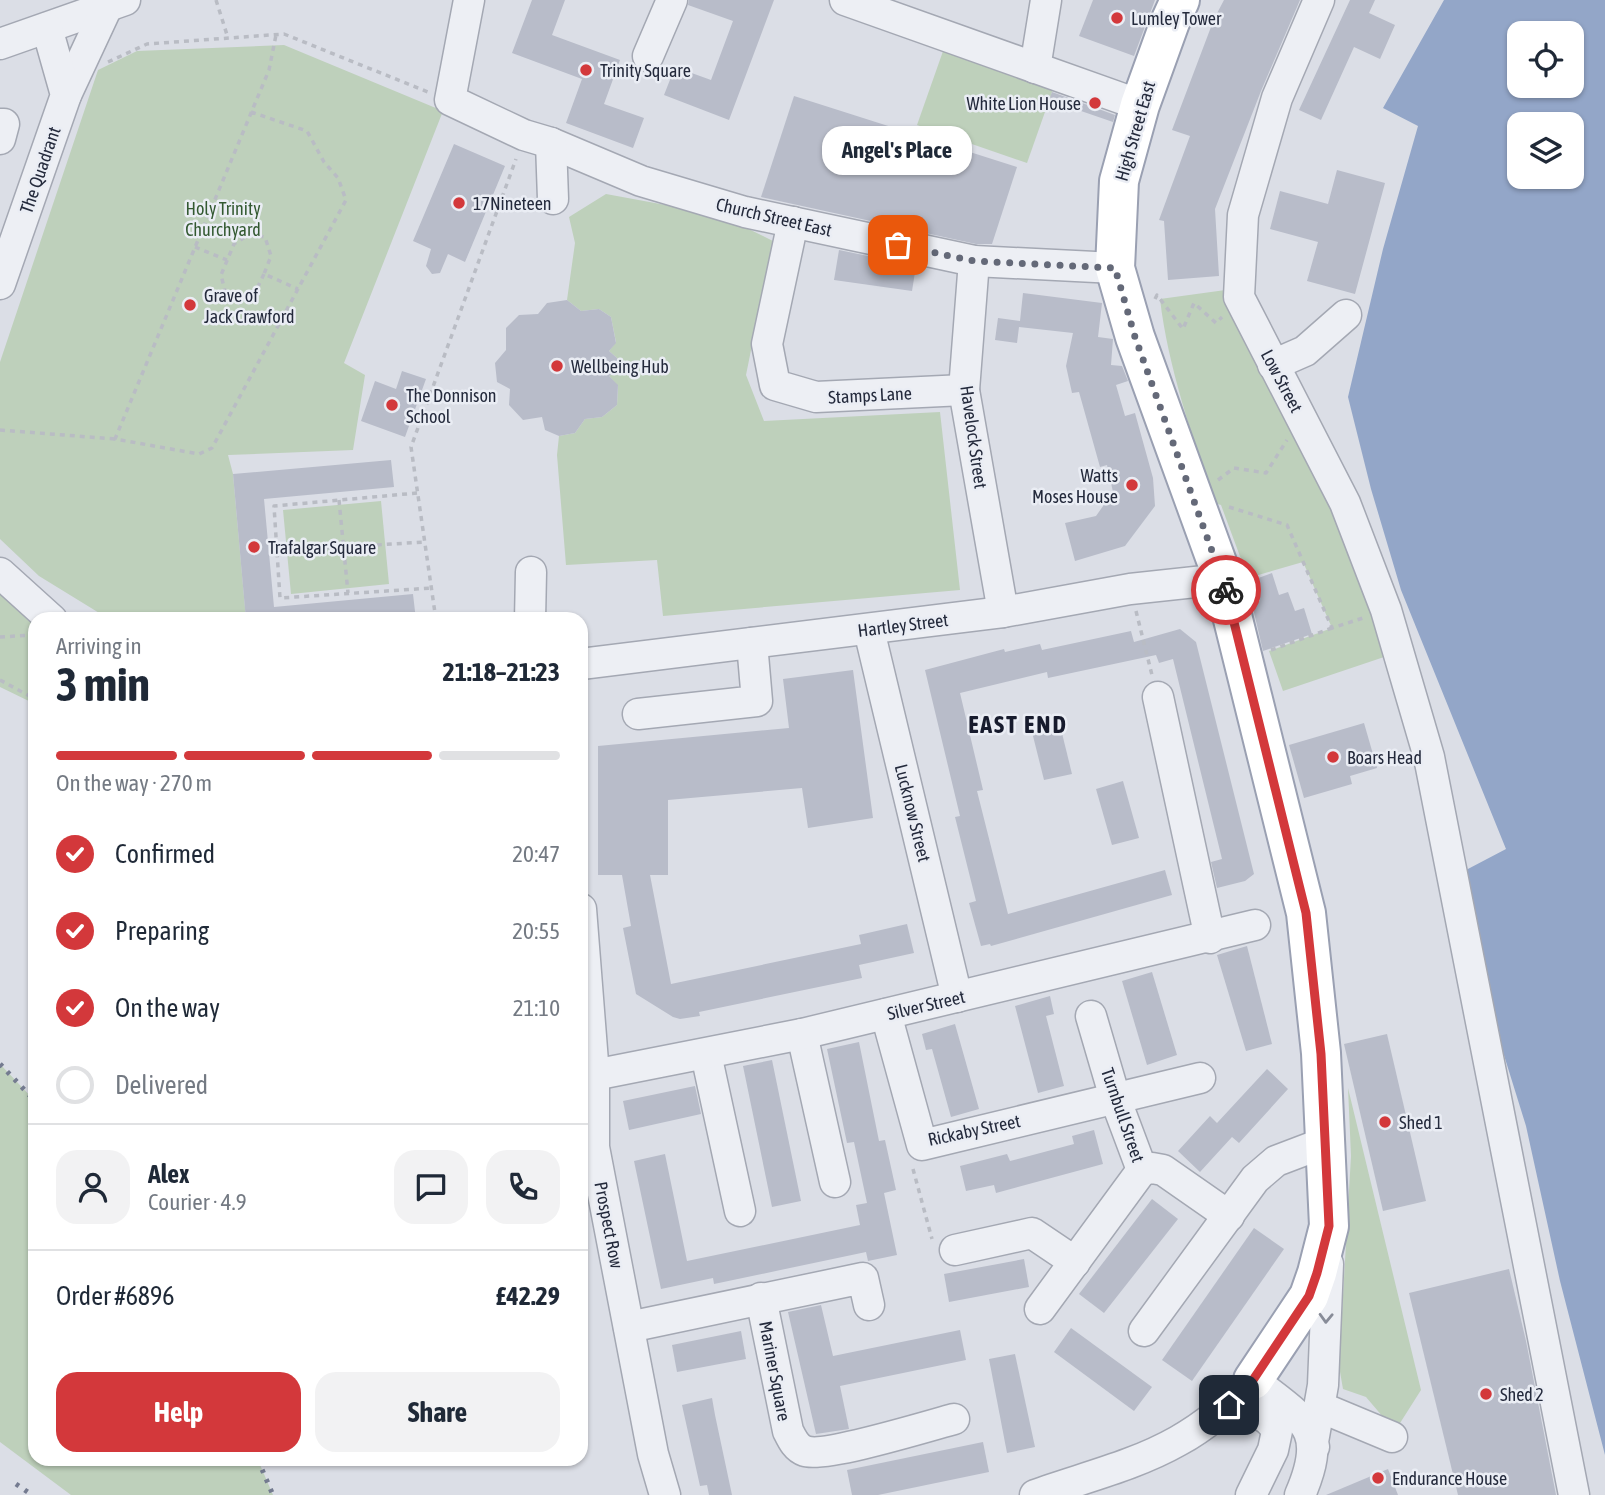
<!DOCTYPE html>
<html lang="en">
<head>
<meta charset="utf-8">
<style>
	:root { --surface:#fff; --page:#f2f2f3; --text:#1f2937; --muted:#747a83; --line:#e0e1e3; --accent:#d3383b }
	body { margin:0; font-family:"Asap Condensed",sans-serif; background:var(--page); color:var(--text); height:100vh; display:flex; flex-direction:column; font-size:26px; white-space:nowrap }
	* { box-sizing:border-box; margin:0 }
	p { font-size:23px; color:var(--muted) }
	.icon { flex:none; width:38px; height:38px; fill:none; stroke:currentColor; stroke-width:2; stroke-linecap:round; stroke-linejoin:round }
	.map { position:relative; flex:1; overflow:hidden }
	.sheet { position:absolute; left:28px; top:612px; width:560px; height:854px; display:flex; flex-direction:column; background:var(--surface); border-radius:21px; box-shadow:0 2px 5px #0004 }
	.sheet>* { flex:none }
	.fabs { position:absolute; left:1507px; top:21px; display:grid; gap:14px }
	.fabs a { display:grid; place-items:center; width:77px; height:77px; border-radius:14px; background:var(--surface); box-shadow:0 2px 5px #0004; font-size:35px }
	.pin { position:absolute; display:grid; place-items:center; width:60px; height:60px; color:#fff; margin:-30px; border-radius:14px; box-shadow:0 4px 10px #0006 }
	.courier { position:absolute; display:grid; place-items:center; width:70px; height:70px; margin:-35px; border:5px solid #d3383b; border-radius:50%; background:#fff; color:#222; box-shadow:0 2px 9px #0007 }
	.bubble { position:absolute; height:49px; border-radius:21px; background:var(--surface); box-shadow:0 2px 5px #0004; font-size:23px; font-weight:700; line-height:49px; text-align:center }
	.head em { font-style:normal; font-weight:700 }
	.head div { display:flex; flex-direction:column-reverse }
	.head { display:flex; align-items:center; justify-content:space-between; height:119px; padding:0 28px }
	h1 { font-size:46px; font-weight:700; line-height:52px }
	.bar { display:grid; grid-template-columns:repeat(4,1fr); gap:10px 7px; align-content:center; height:84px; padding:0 28px }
	.bar i { height:9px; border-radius:5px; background:var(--line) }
	.bar .current { background:var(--accent) }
	.bar p { grid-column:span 4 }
	.line { display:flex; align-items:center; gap:18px; padding:0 28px; border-top:2px solid var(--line) }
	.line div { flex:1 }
	.round { display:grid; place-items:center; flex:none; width:74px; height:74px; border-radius:21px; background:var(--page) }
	ol { padding:0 28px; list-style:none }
	li { display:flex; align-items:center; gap:21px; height:77px }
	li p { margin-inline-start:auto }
	li .icon { padding:7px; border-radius:50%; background:var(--accent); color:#fff; stroke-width:4 }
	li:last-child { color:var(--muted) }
	li i { width:38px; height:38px; border:4px solid var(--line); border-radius:50% }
	.primary-button { display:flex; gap:14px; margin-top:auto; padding:14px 28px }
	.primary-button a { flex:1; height:80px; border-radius:21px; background:var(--accent); color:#fff; font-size:28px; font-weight:700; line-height:80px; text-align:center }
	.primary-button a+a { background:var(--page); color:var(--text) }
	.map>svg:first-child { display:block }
	.green { fill:#bed0bb }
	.water { fill:#93a6c8; fill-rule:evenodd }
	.building { fill:#b8bcc9 }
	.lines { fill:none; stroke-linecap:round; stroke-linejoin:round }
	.minor-casing { stroke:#a4a8b3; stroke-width:33 }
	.major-casing { stroke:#9aa0b2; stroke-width:42 }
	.path { stroke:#b9bcc4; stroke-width:3.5; stroke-dasharray:5 5; stroke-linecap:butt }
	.minor { stroke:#edeff4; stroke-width:30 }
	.major { stroke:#fff; stroke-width:38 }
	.rail { stroke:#747b90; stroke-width:5; stroke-dasharray:3.5 7; stroke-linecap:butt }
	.oneway { stroke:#888c98 }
	.done { stroke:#646978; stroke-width:7; stroke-dasharray:0 12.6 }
	.route { stroke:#d3383b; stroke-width:9 }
	.poi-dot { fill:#d3383b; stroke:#eaedf4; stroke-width:2.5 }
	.labels { text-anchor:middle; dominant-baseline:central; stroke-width:5; stroke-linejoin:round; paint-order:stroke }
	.poi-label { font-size:18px; fill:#242a3c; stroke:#eaedf4; text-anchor:start }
	.street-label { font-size:18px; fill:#242a3c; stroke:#eaedf4 }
	.park-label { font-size:18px; fill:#335931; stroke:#eaedf4 }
	.district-label { font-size:24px; font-weight:bold; letter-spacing:2px; fill:#171b2d; stroke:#eaedf4 }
</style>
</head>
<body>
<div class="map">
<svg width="1605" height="1495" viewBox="0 0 1605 1495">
	<rect width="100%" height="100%" fill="#dbdee6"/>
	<g class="green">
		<polygon points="948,37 1058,75 1027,163 917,125"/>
		<polygon points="284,45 443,111 344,363 365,375 353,450 228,455 233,474 246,619 109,619 39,576 0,539 0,362 98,70 137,51"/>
		<polygon points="606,194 720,215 773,241 746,375 764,421 940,412 960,590 663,616 657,560 566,565 557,455 559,436 575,433 585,419 602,417 617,405 618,386 609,376 618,369 617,358 609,351 616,342 611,317 599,309 581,311 567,300 575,243 569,217"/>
		<path d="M1240,288L1338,508L1390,655L1283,691L1269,651L1332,628L1303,562L1248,578L1221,505L1214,503C1193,437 1168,368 1160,299Z"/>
		<polygon points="381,501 389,584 291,594 283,510"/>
		<polygon points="0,573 35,620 35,704 0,687"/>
		<polygon points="0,1064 35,1101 35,1460 258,1460 273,1495 71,1495 0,1442"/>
		<polygon points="1348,1088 1421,1390 1395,1431 1366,1397 1343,1389 1339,1366 1351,1156"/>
	</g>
	<path class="water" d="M1444,0H1605V1455L1560,1281L1526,1126L1489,1007L1466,870L1506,849L1401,590L1371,489L1348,397L1383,249L1418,126L1383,108ZM1519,33H1572V86H1519ZM1519,124H1572V177H1519Z"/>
	<g class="building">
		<polygon points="532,0 565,0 552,35 620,60 604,104 644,118 633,148 566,123 582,79 512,53"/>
		<polygon points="689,0 774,0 729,120 664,95 675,67 711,80 733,21 688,5"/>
		<polygon points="1093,0 1155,0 1134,56 1079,36"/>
		<polygon points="1224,0 1300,0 1261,91 1215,209 1219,276 1168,280 1164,221 1159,220 1190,136 1172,130 1214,19"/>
		<polygon points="1350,0 1375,0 1369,13 1395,25 1380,59 1354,47 1321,120 1299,110"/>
		<polygon points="1052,92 1115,115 1113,122 1049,100"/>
		<polygon points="794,96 1017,167 992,244 976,244 761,197"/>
		<polygon points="454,144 505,166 465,262 448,254 440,273 432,274 426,266 431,249 413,241"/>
		<polygon points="1337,170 1385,183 1355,294 1307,281 1318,242 1270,229 1280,191 1328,204"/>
		<polygon points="839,250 916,266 912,291 834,280"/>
		<polygon points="1023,293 1102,303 1098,337 1113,339 1111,365 1122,366 1128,381 1116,385 1125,416 1135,413 1153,478 1155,506 1125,546 1075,561 1065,523 1096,516 1113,492 1107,465 1100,467 1079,392 1072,393 1066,366 1073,333 1019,327 1017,343 995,340 998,318 1020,321"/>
		<polygon points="567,300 581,311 599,309 611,317 616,343 609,351 617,358 618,370 609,376 618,385 617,405 602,417 585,419 575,433 559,436 545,430 542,417 523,420 509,405 510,389 497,382 495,363 506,350 506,328 519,315 538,314 547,303"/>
		<polygon points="402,371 426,379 405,437 361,421 375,381 396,389"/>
		<polygon points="391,460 394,487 264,499 274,607 413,594 416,620 246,620 233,474"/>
		<polygon points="1272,573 1279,595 1288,592 1295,611 1304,608 1312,634 1263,651 1252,604 1260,601 1253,580"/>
		<polygon points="1180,629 1196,642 1254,874 1245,881 1217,888 1211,862 1222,859 1173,659 1159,663 1156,655 1048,678 1047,672 960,693 983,790 977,791 1008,914 1165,870 1172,895 991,946 990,944 981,946 969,903 976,901 955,817 960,816 925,670 1004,649 1005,652 1040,644 1042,650 1131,631 1134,642"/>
		<polygon points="853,670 873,818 808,828 802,788 668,800 668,875 650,875 671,984 861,944 859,935 907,924 914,953 859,965 862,978 699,1012 700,1016 680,1019 673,1017 636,994 623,928 631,926 622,875 598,875 598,746 789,728 783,679"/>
		<polygon points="1059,721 1072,774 1044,780 1031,728"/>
		<polygon points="1364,723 1377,768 1350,776 1352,784 1304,798 1289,745"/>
		<polygon points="1123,781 1139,838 1112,845 1096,789"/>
		<polygon points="1247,946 1272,1044 1246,1051 1217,955"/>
		<polygon points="1152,972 1177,1055 1147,1065 1122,981"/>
		<polygon points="1050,996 1054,1014 1046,1016 1064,1086 1038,1093 1015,1006"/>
		<polygon points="955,1024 979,1109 951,1117 932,1049 926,1050 922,1034"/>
		<polygon points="1387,1034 1426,1201 1383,1211 1344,1044"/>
		<polygon points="859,1042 879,1141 885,1140 896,1190 884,1193 897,1255 868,1261 866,1252 714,1284 713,1278 661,1289 634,1161 665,1154 687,1261 860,1225 856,1205 867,1203 854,1142 847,1143 827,1049"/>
		<polygon points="772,1060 801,1201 772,1207 743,1066"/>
		<polygon points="1267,1069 1288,1089 1239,1143 1232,1137 1200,1172 1178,1151 1210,1116 1217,1123"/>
		<polygon points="695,1086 701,1114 629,1130 623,1101"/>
		<polygon points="1094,1130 1103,1164 996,1193 994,1185 966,1191 960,1166 1007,1154 1010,1161 1074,1144 1072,1136"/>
		<polygon points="1152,1199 1178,1219 1104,1313 1079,1294"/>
		<polygon points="1254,1228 1284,1249 1192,1381 1162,1360"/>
		<polygon points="1024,1259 1029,1287 949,1302 944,1274"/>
		<polygon points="1509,1269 1526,1341 1556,1495 1458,1495 1409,1293"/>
		<polygon points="821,1305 833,1356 960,1330 966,1360 840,1386 849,1429 816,1434 788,1312"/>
		<polygon points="1071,1328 1152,1387 1134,1411 1054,1352"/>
		<polygon points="741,1331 746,1359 677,1372 672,1345"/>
		<polygon points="1015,1354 1035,1447 1007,1453 989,1359"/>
		<polygon points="712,1398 715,1415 732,1495 709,1495 707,1485 700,1486 682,1405"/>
		<polygon points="983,1442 989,1472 878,1495 852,1495 847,1470"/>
		<polygon points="1388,1469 1398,1495 1326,1495"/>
	</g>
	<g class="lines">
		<g class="minor-casing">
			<g id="minor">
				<polyline points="469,0 450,100 524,135 551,143 641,181 745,212 974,261 1115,268"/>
				<polyline points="845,0 1140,105"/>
				<polyline points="1319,0 1277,98 1243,215 1239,297 1345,503 1386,610 1429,757 1574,1495"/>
				<polyline points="0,44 125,0"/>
				<polyline points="648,56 672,0"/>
				<polyline points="1035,68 1046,0"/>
				<polyline points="66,95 107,7"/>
				<polyline points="0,124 4,124 0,139"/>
				<polyline points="551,143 553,199"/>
				<polyline points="793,222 767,344 775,385 816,397 964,390"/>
				<polyline points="974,261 964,390 1003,612"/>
				<polyline points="0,284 66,95 47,28"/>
				<polyline points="1273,365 1305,351 1346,315"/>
				<polyline points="0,573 52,620"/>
				<polyline points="530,620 531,572"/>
				<polyline points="869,630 957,997"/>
				<polyline points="581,664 1003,612 1130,589 1223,579"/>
				<polyline points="1158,697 1210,938"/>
				<polyline points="638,714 757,701 752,643"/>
				<polyline points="581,909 594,1075 594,1147 653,1454 665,1495"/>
				<polyline points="886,1014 922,1145 1200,1078"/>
				<polyline points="802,1034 835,1182"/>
				<polyline points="706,1054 740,1211"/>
				<polyline points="594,1075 802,1034 1255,925"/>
				<polyline points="1142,1170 1152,1168 1163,1170 1229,1216"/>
				<polyline points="955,1250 1032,1233 1075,1262"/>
				<path d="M761,1298L788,1431C792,1439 796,1448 805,1451C824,1458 928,1426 954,1419"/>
				<polyline points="1040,1309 1142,1170 1115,1098 1091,1016"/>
				<polyline points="629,1327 863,1278 869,1305"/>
				<polyline points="1144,1331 1255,1179 1276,1161 1326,1142"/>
				<path d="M1229,1405C1248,1409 1268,1413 1277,1431L1273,1450L1251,1495"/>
				<polyline points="1320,1407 1392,1437"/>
				<polyline points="1314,1447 1313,1442 1323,1385 1328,1264"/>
				<path d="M1035,1495C1082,1478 1134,1466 1178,1441C1207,1425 1231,1404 1253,1380C1304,1420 1329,1428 1300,1495"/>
			</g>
		</g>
		<g class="major-casing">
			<polyline id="major" points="1180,0 1170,22 1140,105 1119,181 1115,268 1135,337 1223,579 1306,913 1321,1053 1329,1226 1317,1273 1309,1296 1253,1380"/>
		</g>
		<g class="path">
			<polyline points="216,0 228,38"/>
			<polyline points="108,62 147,44 284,34 428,92"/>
			<polyline points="251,112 307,131 324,162 338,178 346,200 212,448 199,454 115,439 269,70 276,35"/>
			<polyline points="195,247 227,260"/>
			<polyline points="264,274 254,295 242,304 227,299 221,275 234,244 250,234 265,237 271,256 264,274 298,289"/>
			<polyline points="1155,299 1157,295 1183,329 1194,303 1216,323 1222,317"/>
			<polyline points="0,430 115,439"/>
			<polyline points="1218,480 1234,468 1266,473 1287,440"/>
			<polyline points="417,493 274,506 280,598 432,588"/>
			<polyline points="339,500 348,593"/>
			<polyline points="1229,507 1287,525 1332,628 1363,618"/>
			<polyline points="277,551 425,542"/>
			<polyline points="1136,611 1152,675"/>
			<polyline points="436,620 411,447 516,159"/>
			<polyline points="0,637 33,635"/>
			<polyline points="1271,650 1332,628"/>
			<polyline points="0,680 35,699"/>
			<polyline points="913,1169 932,1239"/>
		</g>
		<use href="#minor" class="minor"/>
		<use href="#major" class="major"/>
		<g class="rail">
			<polyline points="0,1064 35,1101"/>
			<polyline points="258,1460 273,1495"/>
			<polyline points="16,1484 32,1495"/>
		</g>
	</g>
	<defs><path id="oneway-chevron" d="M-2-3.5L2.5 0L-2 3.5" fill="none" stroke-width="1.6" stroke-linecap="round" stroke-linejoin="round" transform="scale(1.75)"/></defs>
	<use class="oneway" href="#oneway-chevron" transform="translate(1326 1318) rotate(92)"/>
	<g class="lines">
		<polyline class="done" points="898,245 974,261 1115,268 1135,337 1226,590"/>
		<polyline class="route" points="1226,590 1306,913 1321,1054 1329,1226 1317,1273 1309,1296 1253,1380 1229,1405"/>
	</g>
	<g class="poi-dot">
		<circle cx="1117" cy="18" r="7"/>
		<circle cx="586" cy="70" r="7"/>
		<circle cx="1095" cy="103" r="7"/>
		<circle cx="459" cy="203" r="7"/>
		<circle cx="190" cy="305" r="7"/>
		<circle cx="557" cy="366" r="7"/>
		<circle cx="392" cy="405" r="7"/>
		<circle cx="1132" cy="485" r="7"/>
		<circle cx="254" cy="547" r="7"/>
		<circle cx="1333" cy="757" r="7"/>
		<circle cx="1385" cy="1122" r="7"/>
		<circle cx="1486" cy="1394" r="7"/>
		<circle cx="1378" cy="1478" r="7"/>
	</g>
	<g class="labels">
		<g class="poi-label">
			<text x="1131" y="18">Lumley Tower</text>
			<text x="600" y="70">Trinity Square</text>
			<text x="1081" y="103" text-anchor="end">White Lion House</text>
			<text x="473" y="203">17Nineteen</text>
			<text x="204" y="295">Grave of<tspan x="204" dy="21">Jack Crawford</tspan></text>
			<text x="571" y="366">Wellbeing Hub</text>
			<text x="406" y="395">The Donnison<tspan x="406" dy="21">School</tspan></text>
			<text x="1118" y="475" text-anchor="end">Watts<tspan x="1118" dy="21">Moses House</tspan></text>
			<text x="268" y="547">Trafalgar Square</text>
			<text x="1347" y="757">Boars Head</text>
			<text x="1399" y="1122">Shed 1</text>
			<text x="1500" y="1394">Shed 2</text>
			<text x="1392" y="1478">Endurance House</text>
		</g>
		<g class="street-label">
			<text transform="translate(1135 131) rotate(-74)">High Street East</text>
			<text transform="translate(40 170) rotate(-71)">The Quadrant</text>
			<text transform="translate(774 217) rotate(13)">Church Street East</text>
			<text transform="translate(1282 381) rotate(62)">Low Street</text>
			<text transform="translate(870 395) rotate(-3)">Stamps Lane</text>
			<text transform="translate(974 437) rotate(82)">Havelock Street</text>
			<text transform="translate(903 625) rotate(-7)">Hartley Street</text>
			<text transform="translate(913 813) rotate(76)">Lucknow Street</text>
			<text transform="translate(926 1005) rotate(-13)">Silver Street</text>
			<text transform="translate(1123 1115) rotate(71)">Turnbull Street</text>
			<text transform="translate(974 1130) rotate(-12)">Rickaby Street</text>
			<text transform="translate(609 1225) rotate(79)">Prospect Row</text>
			<text transform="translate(775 1371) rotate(79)">Mariner Square</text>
		</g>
		<g class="park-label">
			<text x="223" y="208">Holy Trinity<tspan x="223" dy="21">Churchyard</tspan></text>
		</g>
		<g class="district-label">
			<text x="1018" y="724">EAST END</text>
		</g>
	</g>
</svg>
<div class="fabs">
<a><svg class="icon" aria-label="locate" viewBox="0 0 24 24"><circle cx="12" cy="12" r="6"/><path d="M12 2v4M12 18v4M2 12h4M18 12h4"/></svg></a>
<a><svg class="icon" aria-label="layers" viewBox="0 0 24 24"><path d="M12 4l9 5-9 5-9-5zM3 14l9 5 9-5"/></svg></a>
</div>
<div class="pin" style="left:898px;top:245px;background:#ea580c"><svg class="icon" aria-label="bag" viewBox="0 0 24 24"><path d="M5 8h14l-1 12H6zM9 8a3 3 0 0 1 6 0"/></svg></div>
<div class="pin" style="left:1229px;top:1405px;background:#1f2937"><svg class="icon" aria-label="home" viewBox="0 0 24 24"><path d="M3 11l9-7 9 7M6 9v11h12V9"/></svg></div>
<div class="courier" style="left:1226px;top:590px"><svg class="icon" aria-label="bike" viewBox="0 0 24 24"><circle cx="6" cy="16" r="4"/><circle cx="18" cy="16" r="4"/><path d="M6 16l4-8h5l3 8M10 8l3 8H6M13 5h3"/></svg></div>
<div class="bubble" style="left:822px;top:126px;width:150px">Angel's Place</div>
<section class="sheet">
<div class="head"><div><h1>3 min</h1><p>Arriving in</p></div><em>21:18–21:23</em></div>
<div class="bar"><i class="current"></i><i class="current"></i><i class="current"></i><i></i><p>On the way · 270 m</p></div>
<ol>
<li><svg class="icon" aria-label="check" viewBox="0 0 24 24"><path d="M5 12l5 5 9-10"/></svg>Confirmed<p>20:47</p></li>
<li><svg class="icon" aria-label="check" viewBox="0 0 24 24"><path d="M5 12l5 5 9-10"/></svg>Preparing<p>20:55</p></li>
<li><svg class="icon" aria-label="check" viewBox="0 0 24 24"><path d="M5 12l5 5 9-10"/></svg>On the way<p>21:10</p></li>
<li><i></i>Delivered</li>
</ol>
<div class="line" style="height:126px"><a class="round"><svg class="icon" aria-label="person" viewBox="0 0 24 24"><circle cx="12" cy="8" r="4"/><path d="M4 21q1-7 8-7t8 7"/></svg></a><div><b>Alex</b><p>Courier · 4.9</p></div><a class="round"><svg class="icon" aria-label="chat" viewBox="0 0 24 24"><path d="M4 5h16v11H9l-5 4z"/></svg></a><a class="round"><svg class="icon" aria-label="phone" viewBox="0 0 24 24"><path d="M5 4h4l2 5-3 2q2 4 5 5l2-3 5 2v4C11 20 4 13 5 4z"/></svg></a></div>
<div class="line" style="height:91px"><div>Order #6896</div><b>£42.29</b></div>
<div class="primary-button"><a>Help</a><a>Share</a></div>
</section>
</div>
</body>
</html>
